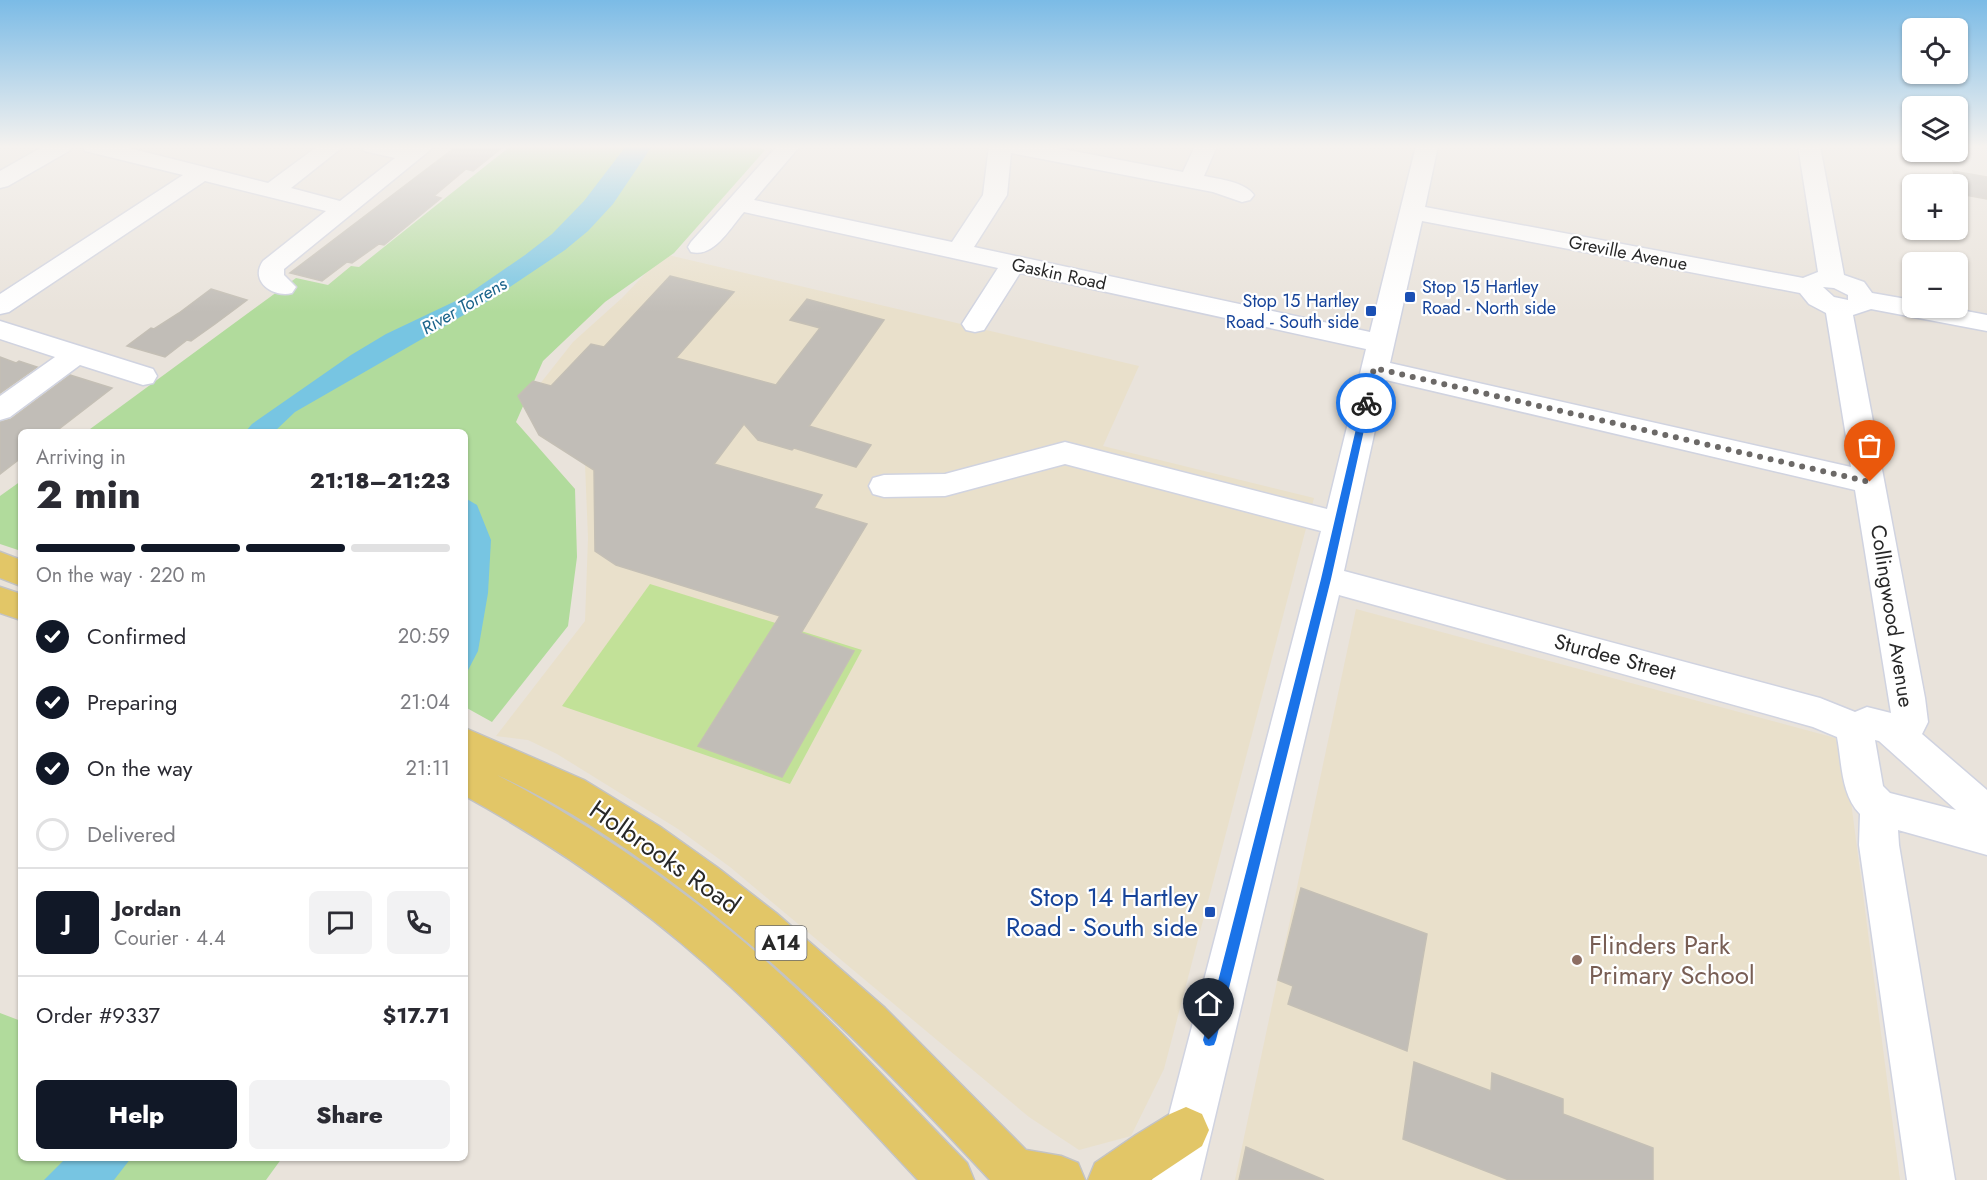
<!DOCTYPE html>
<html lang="en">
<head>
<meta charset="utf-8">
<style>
	:root { --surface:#fff; --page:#f2f2f3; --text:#2b2b33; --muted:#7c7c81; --line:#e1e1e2; --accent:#111827 }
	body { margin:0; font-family:Jost,sans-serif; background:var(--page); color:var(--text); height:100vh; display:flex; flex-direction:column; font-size:22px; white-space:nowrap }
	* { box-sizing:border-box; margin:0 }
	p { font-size:20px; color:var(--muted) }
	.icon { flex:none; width:33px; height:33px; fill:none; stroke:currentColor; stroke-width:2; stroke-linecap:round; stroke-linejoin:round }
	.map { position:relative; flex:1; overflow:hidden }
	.drawer { position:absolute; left:18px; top:429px; width:450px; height:732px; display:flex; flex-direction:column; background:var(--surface); border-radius:9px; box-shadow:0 2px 4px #0004 }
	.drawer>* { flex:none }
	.controls { position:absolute; left:1902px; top:18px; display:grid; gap:12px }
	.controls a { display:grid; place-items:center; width:66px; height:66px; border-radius:9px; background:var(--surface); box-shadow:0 2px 4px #0004; font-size:30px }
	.pin { position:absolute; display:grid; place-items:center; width:51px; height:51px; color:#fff; margin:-62px -26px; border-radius:50% 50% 50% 0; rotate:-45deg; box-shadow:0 0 6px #0007 }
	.pin .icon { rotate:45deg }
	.courier { position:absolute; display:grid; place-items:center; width:60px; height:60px; margin:-30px; border:4px solid #1a73e8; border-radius:50%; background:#fff; color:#222; box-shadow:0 2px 8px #0007 }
	.summary em { font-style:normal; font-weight:800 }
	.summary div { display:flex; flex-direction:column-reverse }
	.summary { display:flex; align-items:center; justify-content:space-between; height:102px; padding:0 18px }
	h1 { font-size:39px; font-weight:800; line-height:45px }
	.bar { display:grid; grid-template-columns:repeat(4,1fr); gap:9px 6px; align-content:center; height:72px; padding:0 18px }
	.bar i { height:8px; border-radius:4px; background:var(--line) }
	.bar .on { background:var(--accent) }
	.bar p { grid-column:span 4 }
	.line { display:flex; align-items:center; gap:15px; padding:0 18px; border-top:2px solid var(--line) }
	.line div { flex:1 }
	.round { display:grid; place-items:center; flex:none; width:63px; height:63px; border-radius:9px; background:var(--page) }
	ol { padding:0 18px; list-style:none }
	li { display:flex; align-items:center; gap:18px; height:66px }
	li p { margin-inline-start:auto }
	li .icon { padding:6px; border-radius:50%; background:var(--accent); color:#fff; stroke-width:4 }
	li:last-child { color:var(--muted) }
	li i { width:33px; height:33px; border:3px solid var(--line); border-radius:50% }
	.action { display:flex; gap:12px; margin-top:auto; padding:12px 18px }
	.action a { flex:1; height:69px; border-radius:9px; background:var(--accent); color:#fff; font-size:24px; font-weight:800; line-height:69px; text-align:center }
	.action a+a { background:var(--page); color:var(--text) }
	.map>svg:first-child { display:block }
	.education { fill:#e9e0cb }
	.green { fill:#b1db9c }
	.pitch { fill:#c2e198 }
	.water { fill:#77c5e2 }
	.building { fill:#c1bdb7; stroke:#c4bfb5; stroke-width:1.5 }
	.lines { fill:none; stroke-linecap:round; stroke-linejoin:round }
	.minor-casing { stroke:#d0d3e0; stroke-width:3 }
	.major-casing { stroke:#c3c3c3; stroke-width:3 }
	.minor { fill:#fff; fill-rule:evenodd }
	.major { fill:#e2c667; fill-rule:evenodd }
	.route { fill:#1a73e8 }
	.done { stroke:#6c6967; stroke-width:6; stroke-dasharray:0 10.8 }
	.transit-dot { fill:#1a4fb4; stroke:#fff; stroke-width:2 }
	.education-dot { fill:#8d6e63; stroke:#fff; stroke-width:2 }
	.labels { text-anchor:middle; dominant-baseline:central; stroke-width:4.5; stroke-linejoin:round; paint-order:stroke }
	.far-street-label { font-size:18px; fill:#282828; stroke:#fff }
	.far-transit-label { font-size:18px; fill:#164399; stroke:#fff; text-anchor:start }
	.far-water-label { font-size:18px; font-style:italic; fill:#1a638a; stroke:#fff }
	.shield { fill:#fff; stroke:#686868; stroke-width:1.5 }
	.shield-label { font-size:20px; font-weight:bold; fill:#282828 }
	.street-label { font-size:21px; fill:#282828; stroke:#fff }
	.near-street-label { font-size:26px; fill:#282828; stroke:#fff }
	.near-transit-label { font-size:26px; fill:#164399; stroke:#fff; text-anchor:end }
	.near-education-label { font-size:26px; fill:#785e54; stroke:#fff; text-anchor:start }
</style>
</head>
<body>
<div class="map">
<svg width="1987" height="1180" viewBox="0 0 1987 1180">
	<rect width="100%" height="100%" fill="#e9e3db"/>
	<g class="education">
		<polygon points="664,254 1139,366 1103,446 1314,498 1164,1069 1131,1136 1079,1150 1029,1117 730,867 678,829 557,754 528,740 496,736 585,621 588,538 585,464 528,399 573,342 622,298"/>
		<polygon points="1356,609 1843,740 1900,1180 1235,1180"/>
	</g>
	<g class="green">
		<polygon points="502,146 755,146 765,150 674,253 605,302 543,361 516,422 575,489 577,557 568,626 492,722 465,707 465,432 86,432 296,278 328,285 351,266 359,267 508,148"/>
		<polygon points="21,481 21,551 0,544 0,496"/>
		<polygon points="0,1013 21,1021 21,1158 282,1158 266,1180 0,1180"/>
	</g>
	<polygon class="pitch" points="650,584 862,650 790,784 562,706"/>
	<g class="water">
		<polygon points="626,146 652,146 613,204 588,231 565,250 495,297 295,412 274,432 245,432 252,424 351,355 386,334 464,297 525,255 552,234 584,201"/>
		<polygon points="465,498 477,505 491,540 488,593 478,651 465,676"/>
		<polygon points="66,1158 131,1158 114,1180 44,1180"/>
	</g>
	<g class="building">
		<polygon points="457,146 504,146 473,171 466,169 434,196 441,198 384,245 379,244 352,263 347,262 322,281 290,273"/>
		<polygon points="1953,171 1987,177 1987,199 1960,194"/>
		<polygon points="670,276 734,292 676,358 776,385 820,328 790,320 807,299 884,320 809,426 871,445 856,467 794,448 792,450 758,440 744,424 714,464 822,495 814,508 867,524 801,633 854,651 782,777 698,746 780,616 616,565 595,551 594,470 539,435 518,396 533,381 551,386 591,344 604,347"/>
		<polygon points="211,289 247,300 215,324 191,341 187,340 165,357 127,346 151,328 154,329 179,313"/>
		<polygon points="0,357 16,363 19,361 37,367 0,393"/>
		<polygon points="70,375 112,388 55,432 21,432 21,458 0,474 0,422 11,419"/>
		<polygon points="1301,888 1427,934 1407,1051 1288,1004 1293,986 1278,980"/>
		<polygon points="1414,1062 1491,1091 1492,1073 1563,1099 1563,1114 1653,1148 1653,1180 1509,1180 1403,1139"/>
		<polygon points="1246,1147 1324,1180 1239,1180"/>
	</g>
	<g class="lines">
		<g class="minor-casing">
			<g id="minor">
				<polygon points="44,146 72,146 69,151 8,186 0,188 0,171"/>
				<path d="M82,146H121L268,183L318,146H344L291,188L340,201L395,158L364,151L361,146H435L284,269V275L296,287L292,293C273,298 249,281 263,261L326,211L205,181L9,312L0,314V294L183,175L85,151Z"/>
				<path d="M777,146H800L754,200L952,242L983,195L989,146H1047L1183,172L1195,146H1217L1204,176C1219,179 1245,182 1254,195L1250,200L1242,202L1213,192L1011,153L1007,195L974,247L1370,332L1416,146H1438L1425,207L1803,278L1818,272L1798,146H1820L1844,275L1864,282L1872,293L1912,300V308H1950L1987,315V331L1871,309L1853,315L1925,698L1928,722L1922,734L1987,790V855L1898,830L1899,845L1955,1180H1907L1859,845L1860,814C1841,795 1842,763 1837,737L1813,727L1339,595L1200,1180H1152L1321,531L1065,464L945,496L884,497L873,494L869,486L873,478L884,475L945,474L1065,442L1327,509L1366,349L1020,273L984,330L975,332L966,330L962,324L998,268L744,212C730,228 714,258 691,252L688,247L691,242ZM1422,221L1800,293L1809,304L1826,313L1851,467L1390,363ZM1823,287L1834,288L1848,295V300L1834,297ZM1386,380L1855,490L1891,713L1867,707L1855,712L1820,698L1344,571ZM1875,740L1879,741L1956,810L1890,793L1883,786Z"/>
				<polygon points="0,321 153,369 157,376 153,383 143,385 80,365 10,417 0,420 0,396 55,357 0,339"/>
			</g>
		</g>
		<g class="major-casing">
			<g id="major">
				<polygon points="0,552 21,560 21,586 0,578"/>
				<polygon points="0,587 21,594 21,620 0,613"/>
				<path d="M465,728L584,780L659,826L718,868L776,913L885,1008L1026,1150L1061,1156L1078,1163L1085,1180H990C889,1071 784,964 664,876C611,837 557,802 497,775C590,824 678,885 758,954C832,1019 898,1093 967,1163L974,1180H918C857,1115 797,1048 731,987C651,912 561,849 465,796Z"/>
				<polygon points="1186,1107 1202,1114 1209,1130 1202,1146 1151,1180 1088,1180 1095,1163 1136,1135 1170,1114"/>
			</g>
		</g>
		<use href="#minor" class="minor"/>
		<use href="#major" class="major"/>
	</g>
	<linearGradient id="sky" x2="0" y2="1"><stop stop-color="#7bbbe6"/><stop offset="0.47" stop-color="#f5f2ef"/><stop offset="1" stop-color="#f5f2ef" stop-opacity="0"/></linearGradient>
	<rect width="1987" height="312" fill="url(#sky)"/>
	<polygon class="route" points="1366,400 1370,403 1331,579 1216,1040 1214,1045 1209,1046 1205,1045 1203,1040 1321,579 1362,403"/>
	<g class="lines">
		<polyline class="done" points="1366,403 1374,368 1870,482"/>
	</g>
	<g class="transit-dot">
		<rect x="1404" y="291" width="12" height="12" rx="3"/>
		<rect x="1365" y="305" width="12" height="12" rx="3"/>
		<rect x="1204" y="906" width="12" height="12" rx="3"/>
	</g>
	<circle class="education-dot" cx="1577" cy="960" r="6"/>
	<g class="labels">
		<g class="far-street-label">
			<text transform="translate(1628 253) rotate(11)">Greville Avenue</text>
			<text transform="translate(1059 274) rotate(12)">Gaskin Road</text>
		</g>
		<g class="far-transit-label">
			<text x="1422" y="287">Stop 15 Hartley<tspan x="1422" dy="21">Road - North side</tspan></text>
			<text x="1359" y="301" text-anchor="end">Stop 15 Hartley<tspan x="1359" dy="21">Road - South side</tspan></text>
		</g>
		<g class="far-water-label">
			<text transform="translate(464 306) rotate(-30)">River Torrens</text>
		</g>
		<rect class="shield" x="755.5" y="926" width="51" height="34" rx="4.5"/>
		<g class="shield-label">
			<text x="781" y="943">A14</text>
		</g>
		<g class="street-label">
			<text transform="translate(1892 616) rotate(81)">Collingwood Avenue</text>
			<text transform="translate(1615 657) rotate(15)">Sturdee Street</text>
		</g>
		<g class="near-street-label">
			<text transform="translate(665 857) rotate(35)">Holbrooks Road</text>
		</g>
		<g class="near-transit-label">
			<text x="1198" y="897">Stop 14 Hartley<tspan x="1198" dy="30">Road - South side</tspan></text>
		</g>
		<g class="near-education-label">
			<text x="1589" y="945">Flinders Park<tspan x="1589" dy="30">Primary School</tspan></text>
		</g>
	</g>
</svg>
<div class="controls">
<a><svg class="icon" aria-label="locate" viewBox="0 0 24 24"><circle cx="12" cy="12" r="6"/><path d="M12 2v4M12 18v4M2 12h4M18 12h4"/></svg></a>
<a><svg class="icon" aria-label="layers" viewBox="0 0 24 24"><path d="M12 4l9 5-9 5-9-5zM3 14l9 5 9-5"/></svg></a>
<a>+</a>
<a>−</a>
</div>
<div class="pin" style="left:1870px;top:482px;background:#ea580c"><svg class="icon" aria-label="bag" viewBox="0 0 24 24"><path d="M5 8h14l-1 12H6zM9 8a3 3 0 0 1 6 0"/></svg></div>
<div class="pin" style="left:1209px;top:1040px;background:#1f2937"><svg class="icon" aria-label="home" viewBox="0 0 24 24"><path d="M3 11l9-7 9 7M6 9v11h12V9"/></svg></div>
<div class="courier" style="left:1366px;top:403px"><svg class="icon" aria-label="bike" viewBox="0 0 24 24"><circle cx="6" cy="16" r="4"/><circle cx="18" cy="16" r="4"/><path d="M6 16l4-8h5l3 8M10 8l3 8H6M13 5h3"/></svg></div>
<section class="drawer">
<div class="summary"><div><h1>2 min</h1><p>Arriving in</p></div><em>21:18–21:23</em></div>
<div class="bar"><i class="on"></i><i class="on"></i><i class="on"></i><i></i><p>On the way · 220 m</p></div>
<ol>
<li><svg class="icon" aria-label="check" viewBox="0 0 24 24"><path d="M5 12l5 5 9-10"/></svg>Confirmed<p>20:59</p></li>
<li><svg class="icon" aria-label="check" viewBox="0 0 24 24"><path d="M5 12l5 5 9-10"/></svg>Preparing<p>21:04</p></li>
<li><svg class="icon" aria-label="check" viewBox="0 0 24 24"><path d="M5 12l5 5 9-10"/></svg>On the way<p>21:11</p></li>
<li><i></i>Delivered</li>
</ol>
<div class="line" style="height:108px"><b class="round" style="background:var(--accent);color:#fff">J</b><div><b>Jordan</b><p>Courier · 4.4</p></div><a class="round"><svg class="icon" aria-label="chat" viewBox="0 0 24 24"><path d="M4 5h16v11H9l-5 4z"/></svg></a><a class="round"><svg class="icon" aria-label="phone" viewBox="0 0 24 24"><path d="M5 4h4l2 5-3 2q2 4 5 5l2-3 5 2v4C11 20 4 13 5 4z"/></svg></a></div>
<div class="line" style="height:78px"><div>Order #9337</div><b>$17.71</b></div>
<div class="action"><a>Help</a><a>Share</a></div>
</section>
</div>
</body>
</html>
